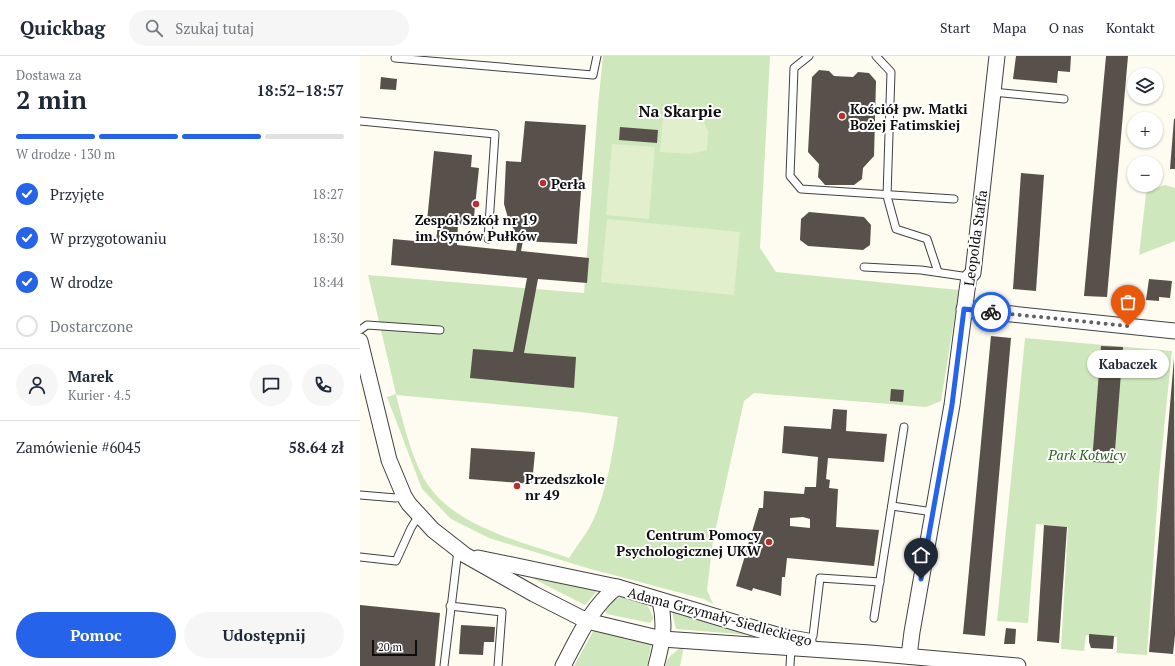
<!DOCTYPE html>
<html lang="pl">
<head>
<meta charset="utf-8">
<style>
	:root { --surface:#fff; --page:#f6f6f7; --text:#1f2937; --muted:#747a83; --line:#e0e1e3; --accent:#2563eb }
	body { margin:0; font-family:"PT Serif",serif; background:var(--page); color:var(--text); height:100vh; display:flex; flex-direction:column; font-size:15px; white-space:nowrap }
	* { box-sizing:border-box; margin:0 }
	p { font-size:13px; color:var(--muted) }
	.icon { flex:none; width:22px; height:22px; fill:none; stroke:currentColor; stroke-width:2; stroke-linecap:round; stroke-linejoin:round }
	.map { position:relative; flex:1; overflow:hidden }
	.details { display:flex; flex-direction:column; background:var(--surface); width:360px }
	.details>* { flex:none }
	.buttons { position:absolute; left:767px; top:12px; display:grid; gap:8px }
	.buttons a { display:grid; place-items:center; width:36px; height:36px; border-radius:50%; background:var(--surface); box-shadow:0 1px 3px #0004; font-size:20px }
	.scale { position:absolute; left:12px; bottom:10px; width:45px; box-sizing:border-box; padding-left:4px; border:2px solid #0e0e0e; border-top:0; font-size:11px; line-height:14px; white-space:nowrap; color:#0e0e0e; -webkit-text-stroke:3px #fff; paint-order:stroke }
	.pin { position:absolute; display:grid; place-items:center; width:34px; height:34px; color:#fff; margin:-41px -17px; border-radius:50% 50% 50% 0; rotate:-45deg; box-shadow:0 0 4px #0007 }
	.pin .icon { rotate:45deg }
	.courier { position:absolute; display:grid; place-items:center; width:40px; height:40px; margin:-20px; border:3px solid #2563eb; border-radius:50%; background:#fff; color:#222; box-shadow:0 1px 5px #0007 }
	.bubble { position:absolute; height:28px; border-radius:14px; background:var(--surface); box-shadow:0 1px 3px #0004; font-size:13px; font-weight:700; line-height:28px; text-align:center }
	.headline em { font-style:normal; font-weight:700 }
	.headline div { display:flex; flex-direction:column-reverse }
	.headline { display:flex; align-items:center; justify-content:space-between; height:68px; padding:0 16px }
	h1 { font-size:26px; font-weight:700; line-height:30px }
	.bar { display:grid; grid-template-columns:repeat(4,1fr); gap:6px 4px; align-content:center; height:48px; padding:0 16px }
	.bar i { height:5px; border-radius:3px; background:var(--line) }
	.bar .current { background:var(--accent) }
	.bar p { grid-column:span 4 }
	.line { display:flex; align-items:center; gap:10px; padding:0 16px; border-top:1px solid var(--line) }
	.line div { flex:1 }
	.round { display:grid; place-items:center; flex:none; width:42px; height:42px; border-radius:21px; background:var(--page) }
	ol { padding:0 16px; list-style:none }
	li { display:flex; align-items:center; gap:12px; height:44px }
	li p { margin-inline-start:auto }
	li .icon { padding:4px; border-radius:50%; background:var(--accent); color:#fff; stroke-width:4 }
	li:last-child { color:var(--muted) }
	li i { width:22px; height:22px; border:2px solid var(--line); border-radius:50% }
	.action { display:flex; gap:8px; margin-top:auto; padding:8px 16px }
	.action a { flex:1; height:46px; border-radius:24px; background:var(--accent); color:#fff; font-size:16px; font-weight:700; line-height:46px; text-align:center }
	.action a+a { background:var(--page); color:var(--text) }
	header { display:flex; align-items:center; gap:24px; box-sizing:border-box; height:56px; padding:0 20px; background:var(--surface); border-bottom:1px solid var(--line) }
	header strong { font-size:19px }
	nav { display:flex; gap:22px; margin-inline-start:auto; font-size:14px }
	.search { width:280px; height:36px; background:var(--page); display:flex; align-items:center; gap:10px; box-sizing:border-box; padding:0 14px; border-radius:22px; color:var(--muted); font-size:15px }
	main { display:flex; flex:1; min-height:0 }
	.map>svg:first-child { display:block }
	.green { fill:#cfe7bc; fill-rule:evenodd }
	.pitch { fill:#e1efcd }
	.building { fill:#57504b; fill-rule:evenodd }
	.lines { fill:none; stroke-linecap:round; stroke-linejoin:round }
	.lane-casing { stroke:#414141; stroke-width:9 }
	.street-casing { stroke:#414141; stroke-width:17 }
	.lane { stroke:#fff; stroke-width:7 }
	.street { stroke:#fff; stroke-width:15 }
	.done { stroke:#62615d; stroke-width:4; stroke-dasharray:0 7.2 }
	.route { stroke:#2563eb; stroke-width:5 }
	.poi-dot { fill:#b7302e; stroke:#fff; stroke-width:1.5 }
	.labels { text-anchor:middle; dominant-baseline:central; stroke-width:4; stroke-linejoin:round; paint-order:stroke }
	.poi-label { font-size:14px; font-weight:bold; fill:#0e0e0e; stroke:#fff; text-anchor:start }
	.street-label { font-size:14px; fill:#0e0e0e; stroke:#fff }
	.park-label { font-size:14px; font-style:italic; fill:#2b6322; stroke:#fff }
	.quarter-label { font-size:16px; font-weight:bold; fill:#0e0e0e; stroke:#fff }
</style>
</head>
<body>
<header>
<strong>Quickbag</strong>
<div class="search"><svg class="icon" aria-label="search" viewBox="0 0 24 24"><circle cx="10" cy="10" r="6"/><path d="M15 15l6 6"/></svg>Szukaj tutaj</div>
<nav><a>Start</a><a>Mapa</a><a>O nas</a><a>Kontakt</a></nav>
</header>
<main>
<section class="details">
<div class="headline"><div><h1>2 min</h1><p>Dostawa za</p></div><em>18:52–18:57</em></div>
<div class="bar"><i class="current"></i><i class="current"></i><i class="current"></i><i></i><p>W drodze · 130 m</p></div>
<ol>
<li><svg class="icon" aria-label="check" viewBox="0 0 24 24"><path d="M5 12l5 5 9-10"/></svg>Przyjęte<p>18:27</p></li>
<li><svg class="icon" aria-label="check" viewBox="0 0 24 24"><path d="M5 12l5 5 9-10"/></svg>W przygotowaniu<p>18:30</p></li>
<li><svg class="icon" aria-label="check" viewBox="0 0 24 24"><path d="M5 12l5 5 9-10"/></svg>W drodze<p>18:44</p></li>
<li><i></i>Dostarczone</li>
</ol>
<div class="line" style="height:72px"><a class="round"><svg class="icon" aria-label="person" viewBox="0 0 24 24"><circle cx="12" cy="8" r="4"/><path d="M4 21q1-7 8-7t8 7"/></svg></a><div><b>Marek</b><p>Kurier · 4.5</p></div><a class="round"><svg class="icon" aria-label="chat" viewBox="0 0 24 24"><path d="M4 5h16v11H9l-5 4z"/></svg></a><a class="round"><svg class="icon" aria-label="phone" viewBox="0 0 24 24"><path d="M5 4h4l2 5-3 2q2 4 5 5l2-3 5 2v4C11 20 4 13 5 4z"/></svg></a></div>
<div class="line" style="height:52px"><div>Zamówienie #6045</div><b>58.64 zł</b></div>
<div class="action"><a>Pomoc</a><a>Udostępnij</a></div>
</section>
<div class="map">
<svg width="815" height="610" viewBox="0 0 815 610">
	<rect width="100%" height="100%" fill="#fefcf1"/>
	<g class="green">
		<path d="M243,0H410L400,192L416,216L599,234L581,345L566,351L394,337L384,345L353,485L347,534L353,548L344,543L227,512L129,482L91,463L62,433L27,341L36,338L8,219L224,237L238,50ZM36,339L221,356L258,361C253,396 246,443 228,474C222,483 215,493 209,502C158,484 87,470 61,417C49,392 43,365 36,339Z"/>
		<polygon points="805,129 815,132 815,185 779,199 786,138 789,134"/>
		<polygon points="665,282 812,295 799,421 787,599 757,597 757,581 726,579 724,595 701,593 708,471 676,468 668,567 637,565"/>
		<polygon points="154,513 237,535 225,549"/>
		<polygon points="261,541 286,547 294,562 290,567 247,558 244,553 248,546"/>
		<polygon points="312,556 389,575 389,579 316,573"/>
		<polygon points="235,572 292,586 287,610 214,610"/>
		<path d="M324,590L320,610H305C307,600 316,595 324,590Z"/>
	</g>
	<g class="pitch">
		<polygon points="303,60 342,63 348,75 347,94 331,98 300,96"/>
		<polygon points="252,88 295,91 289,163 246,159"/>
		<polygon points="247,163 380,176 374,239 241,226"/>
	</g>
	<g class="building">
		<polygon points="656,0 711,0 710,16 698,15 697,27 653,23"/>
		<polygon points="746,0 768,0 747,241 724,240"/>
		<polygon points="459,14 469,15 474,20 493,21 498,16 509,17 516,25 514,100 503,112 502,123 494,129 465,129 458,121 459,108 448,96 452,21"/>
		<polygon points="21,21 37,23 36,34 20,33"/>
		<polygon points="814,63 815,63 815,113 810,113"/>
		<polygon points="165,65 226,69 217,188 163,185 161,195 229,202 227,227 178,223 164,297 216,301 214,332 110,322 113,293 153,296 167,222 31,209 33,183 76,187 78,166 67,165 74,95 112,99 111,111 119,112 113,170 98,168 97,189 156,195 158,182 148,162 144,148 146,105 161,106"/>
		<polygon points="260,71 298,74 297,87 259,84"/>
		<polygon points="661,117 684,119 676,235 653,233"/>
		<polygon points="449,156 504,161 511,169 510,189 503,194 448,190 440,184 441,163"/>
		<polygon points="789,223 812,225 810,242 799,241 799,245 786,244"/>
		<polygon points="631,280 651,282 625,580 603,578"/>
		<polygon points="741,290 763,291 754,407 732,406"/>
		<polygon points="814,302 815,579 813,598 789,596"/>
		<polygon points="531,333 544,334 543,346 530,345"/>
		<path d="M473,353L487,354L486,375L527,378L524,406L468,402L466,423L470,424L469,432L478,433L476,471L519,474L514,510L427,502L425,521H422L421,540L393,532L392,535L376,530L399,452H403L404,435L444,438L445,431H456L458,401L422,397L424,370L471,373ZM443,461L450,463V472L430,470V462Z"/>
		<polygon points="111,392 175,396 172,428 109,423"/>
		<polygon points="684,469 707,471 699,587 677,585"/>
		<polygon points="0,549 80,557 75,610 0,610"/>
		<polygon points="101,569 135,571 134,586 124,586 123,599 99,598"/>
		<polygon points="646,572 656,573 655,588 644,588"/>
		<polygon points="729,578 754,580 753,593 731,592 729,586"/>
	</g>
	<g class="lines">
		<g class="lane-casing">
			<g id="lane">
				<polyline points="449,0 434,12 430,120 441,133 594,143"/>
				<polyline points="516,0 531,16 527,140 536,173 567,183 578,216"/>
				<polyline points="35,2 233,19 237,0"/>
				<polyline points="633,36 704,43"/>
				<polyline points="0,65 135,78 128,183"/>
				<polyline points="504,211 561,214 609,221"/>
				<polyline points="0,274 7,269 80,274"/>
				<polyline points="0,439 36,442 44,440"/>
				<polyline points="532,450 573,456"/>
				<polyline points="0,501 36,505 51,472 59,459"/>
				<polyline points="90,550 142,556 138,610"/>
				<polyline points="514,562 544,371"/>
				<polyline points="453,580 460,522 520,526"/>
				<polyline points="84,610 98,494"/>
				<polyline points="430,610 431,592"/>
			</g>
		</g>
		<g class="street-casing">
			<g id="street">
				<polyline points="604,253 815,275"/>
				<polyline points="0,285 29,404 44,440 49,448 73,474 105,499 174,538 227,565 302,583 510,597 658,610"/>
				<polyline points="118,502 257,531 420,580 448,585"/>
				<polyline points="549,600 552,576 592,349 607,234 609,221 613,217 637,0"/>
				<path d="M203,610C218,582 231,551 257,531"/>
				<path d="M296,610C302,588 306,568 300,545"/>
			</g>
		</g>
		<use href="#lane" class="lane"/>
		<use href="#street" class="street"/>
	</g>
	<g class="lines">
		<polyline class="done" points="631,256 768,270"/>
		<polyline class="route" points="561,523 592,349 604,253 631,256"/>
	</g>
	<g class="poi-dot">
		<circle cx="482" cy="60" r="4"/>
		<circle cx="183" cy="127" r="4"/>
		<circle cx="116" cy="148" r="4"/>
		<circle cx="157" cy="430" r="4"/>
		<circle cx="409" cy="486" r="4"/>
	</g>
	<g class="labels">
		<g class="poi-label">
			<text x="490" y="52">Kościół pw. Matki<tspan x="490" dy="16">Bożej Fatimskiej</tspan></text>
			<text x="191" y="127">Perła</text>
			<text x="116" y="163" text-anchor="middle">Zespół Szkół nr 19<tspan x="116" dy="16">im. Synów Pułków</tspan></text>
			<text x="165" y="422">Przedszkole<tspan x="165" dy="16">nr 49</tspan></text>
			<text x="401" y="478" text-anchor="end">Centrum Pomocy<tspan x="401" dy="16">Psychologicznej UKW</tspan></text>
		</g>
		<g class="street-label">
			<text transform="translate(615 182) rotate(-82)">Leopolda Staffa</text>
			<text transform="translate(360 560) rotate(15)">Adama Grzymały-Siedleckiego</text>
		</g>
		<g class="park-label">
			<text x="727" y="398">Park Kotwicy</text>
		</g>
		<g class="quarter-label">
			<text x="320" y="55">Na Skarpie</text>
		</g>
	</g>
</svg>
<div class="buttons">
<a><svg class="icon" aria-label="layers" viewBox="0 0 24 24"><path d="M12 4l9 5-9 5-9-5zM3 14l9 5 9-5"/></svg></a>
<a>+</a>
<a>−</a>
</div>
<div class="scale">20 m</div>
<div class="pin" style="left:768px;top:270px;background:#ea580c"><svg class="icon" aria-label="bag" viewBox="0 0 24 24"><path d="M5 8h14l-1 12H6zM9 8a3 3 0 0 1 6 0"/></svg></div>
<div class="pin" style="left:561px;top:523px;background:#1f2937"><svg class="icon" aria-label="home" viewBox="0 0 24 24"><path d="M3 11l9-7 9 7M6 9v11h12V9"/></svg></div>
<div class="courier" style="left:631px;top:256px"><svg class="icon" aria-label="bike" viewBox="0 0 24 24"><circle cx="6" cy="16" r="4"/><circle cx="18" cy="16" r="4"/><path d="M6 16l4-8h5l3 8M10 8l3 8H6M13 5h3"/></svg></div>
<div class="bubble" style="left:727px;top:294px;width:82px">Kabaczek</div>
</div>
</main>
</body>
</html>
